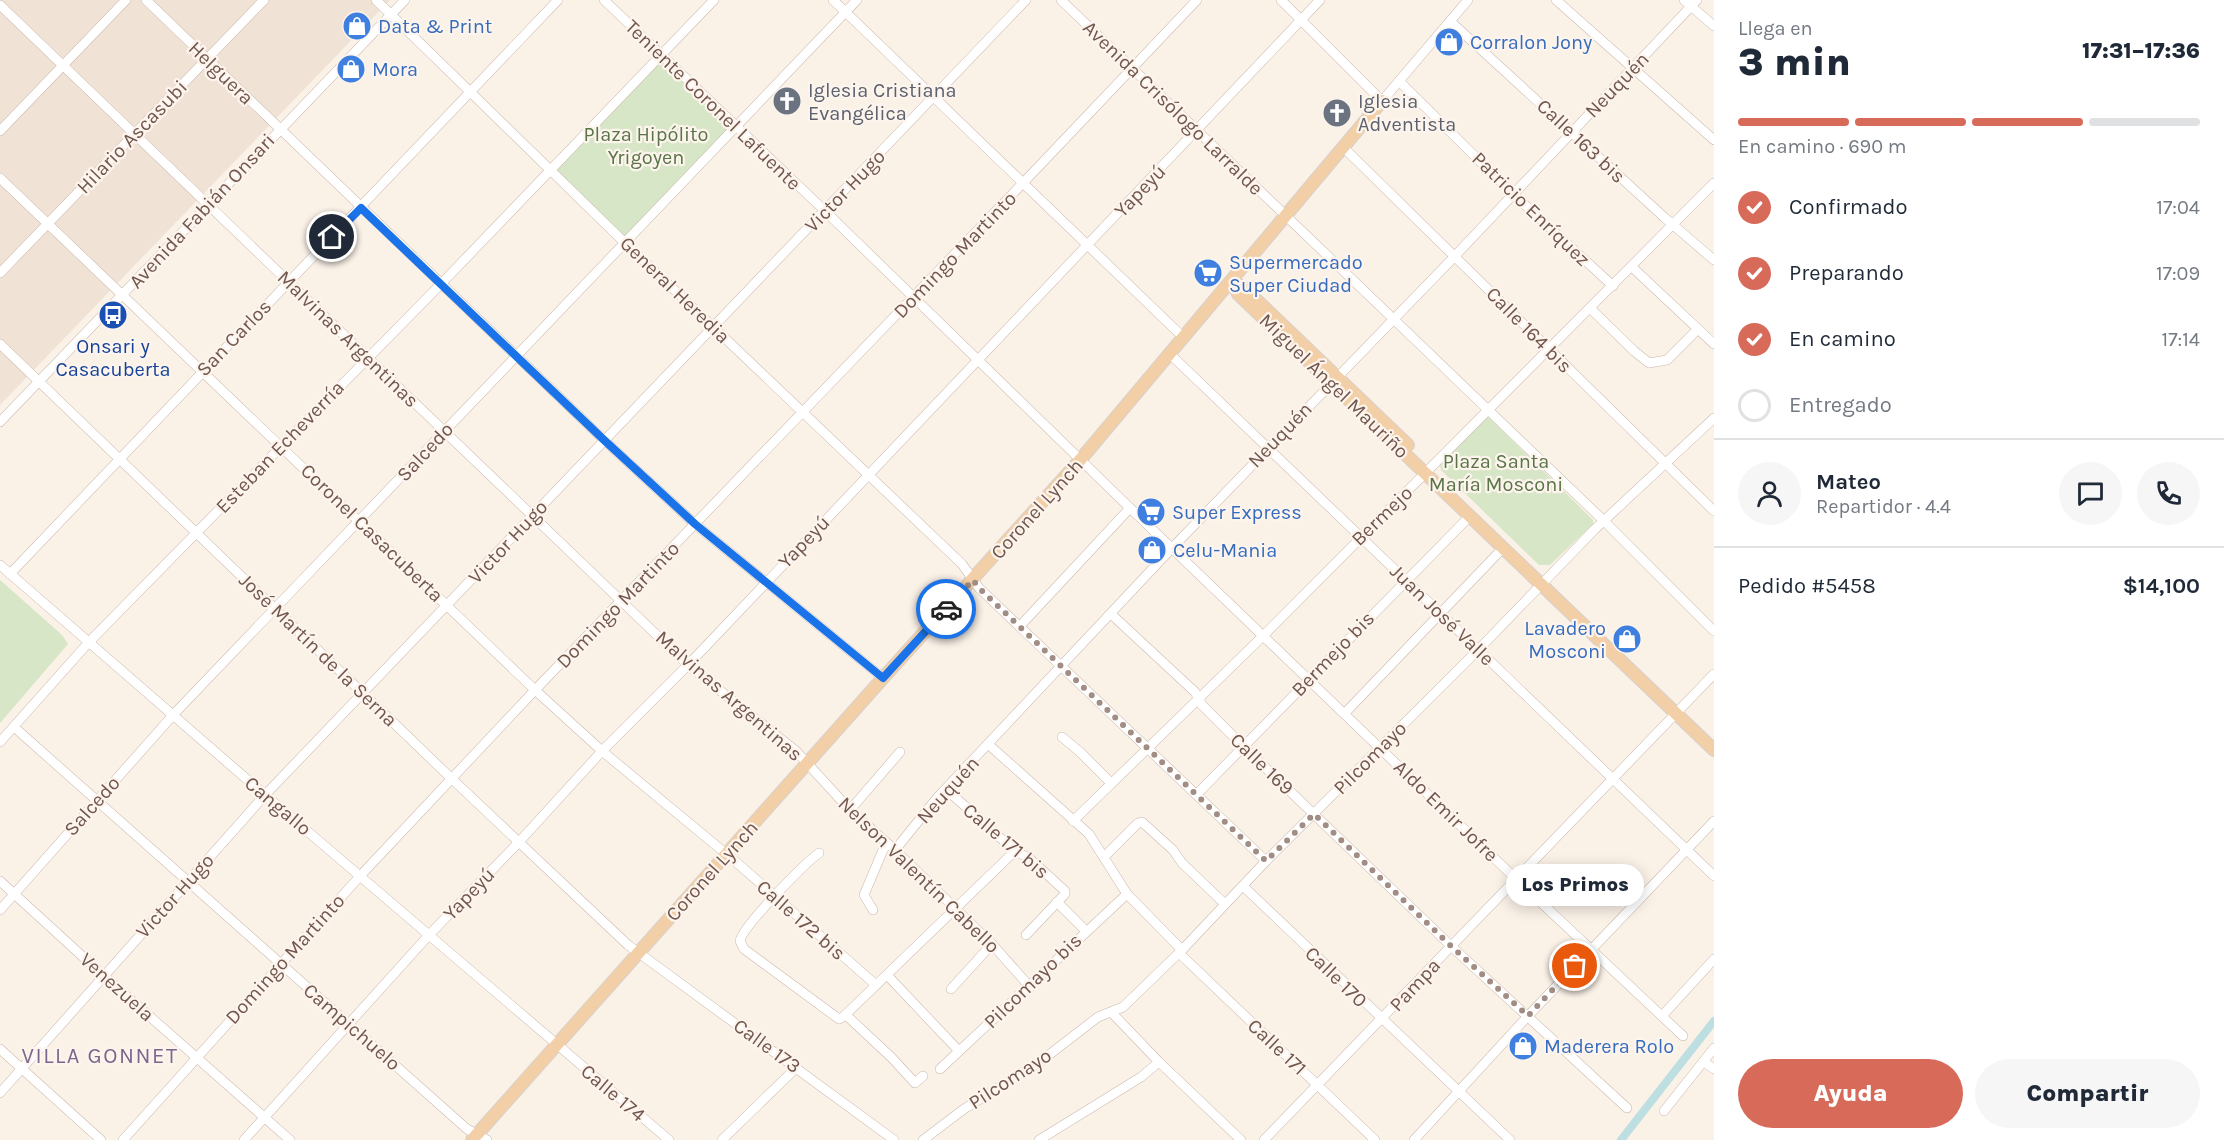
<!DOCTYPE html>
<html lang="es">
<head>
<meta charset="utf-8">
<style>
	:root { --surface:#fff; --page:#f6f6f7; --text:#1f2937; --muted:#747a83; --line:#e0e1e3; --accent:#d76a59 }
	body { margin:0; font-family:Karla,sans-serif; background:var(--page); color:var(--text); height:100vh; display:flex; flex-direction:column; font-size:22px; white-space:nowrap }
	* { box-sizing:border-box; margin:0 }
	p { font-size:20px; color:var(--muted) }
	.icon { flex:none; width:33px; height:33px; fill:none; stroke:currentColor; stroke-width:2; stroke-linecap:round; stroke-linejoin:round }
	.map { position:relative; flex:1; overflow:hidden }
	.sheet { display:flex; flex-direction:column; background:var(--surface); width:510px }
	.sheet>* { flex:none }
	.pin { position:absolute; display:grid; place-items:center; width:51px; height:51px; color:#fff; margin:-26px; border:3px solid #fff; border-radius:50%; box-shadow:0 2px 6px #0007 }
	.courier { position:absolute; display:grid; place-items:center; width:60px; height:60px; margin:-30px; border:4px solid #1a73e8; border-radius:50%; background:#fff; color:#222; box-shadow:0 2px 8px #0007 }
	.bubble { position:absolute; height:42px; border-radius:21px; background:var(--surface); box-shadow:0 3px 15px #0003; font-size:20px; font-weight:800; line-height:42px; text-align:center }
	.headline em { font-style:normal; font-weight:800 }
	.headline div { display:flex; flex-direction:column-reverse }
	.headline { display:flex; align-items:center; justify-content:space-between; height:102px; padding:0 24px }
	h1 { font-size:39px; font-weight:800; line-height:45px }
	.bar { display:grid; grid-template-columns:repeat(4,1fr); gap:9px 6px; align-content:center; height:72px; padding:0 24px }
	.bar i { height:8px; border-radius:4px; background:var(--line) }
	.bar .current { background:var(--accent) }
	.bar p { grid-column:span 4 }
	.line { display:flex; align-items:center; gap:15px; padding:0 24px; border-top:2px solid var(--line) }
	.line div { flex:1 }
	.round { display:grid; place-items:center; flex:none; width:63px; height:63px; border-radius:32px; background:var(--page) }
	ol { padding:0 24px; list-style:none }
	li { display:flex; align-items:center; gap:18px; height:66px }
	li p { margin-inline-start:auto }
	li .icon { padding:6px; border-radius:50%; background:var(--accent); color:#fff; stroke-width:4 }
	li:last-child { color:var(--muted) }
	li i { width:33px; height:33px; border:3px solid var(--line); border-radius:50% }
	.primary-button { display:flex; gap:12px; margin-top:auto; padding:12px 24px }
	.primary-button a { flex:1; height:69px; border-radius:36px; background:var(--accent); color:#fff; font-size:24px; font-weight:800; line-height:69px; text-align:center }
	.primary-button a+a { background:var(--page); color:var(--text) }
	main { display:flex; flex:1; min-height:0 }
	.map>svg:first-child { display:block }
	.residential { fill:#f1e2d6 }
	.green { fill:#d6e6c6 }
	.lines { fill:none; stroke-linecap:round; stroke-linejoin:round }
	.canal { stroke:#bddfe1; stroke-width:8 }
	.minor-casing { stroke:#cbb8ae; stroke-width:10 }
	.major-casing { stroke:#d7d0cd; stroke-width:14 }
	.minor { stroke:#fff; stroke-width:9 }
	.major { stroke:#f2cfa6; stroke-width:12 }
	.done { stroke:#a18d84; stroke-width:6; stroke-dasharray:0 10.8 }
	.route { stroke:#1a73e8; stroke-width:8 }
	.labels { text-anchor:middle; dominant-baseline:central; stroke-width:4.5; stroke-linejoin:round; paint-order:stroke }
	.shop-label { font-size:20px; fill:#366cbe; stroke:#fdf5ed; text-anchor:start }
	.street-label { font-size:20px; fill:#71574e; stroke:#fdf5ed }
	.worship-label { font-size:20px; fill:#5b616d; stroke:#fdf5ed; text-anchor:start }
	.park-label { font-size:20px; fill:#597547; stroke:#fdf5ed }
	.transit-label { font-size:20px; fill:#164399; stroke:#fdf5ed }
	.quarter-label { font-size:22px; letter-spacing:1.5px; fill:#7c668c; stroke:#fdf5ed }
</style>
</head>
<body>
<main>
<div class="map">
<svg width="1714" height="1140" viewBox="0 0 1714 1140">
	<rect width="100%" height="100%" fill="#faf1e7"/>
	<polygon class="residential" points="0,0 390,0 0,405"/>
	<g class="green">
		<polygon points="661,55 735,127 624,242 551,169"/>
		<polygon points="1488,416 1593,520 1593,524 1550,565 1539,565 1441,470 1440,464"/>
		<polygon points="0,580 62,635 68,644 0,723"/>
	</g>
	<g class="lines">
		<polyline class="canal" points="1621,1140 1714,1021"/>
		<g class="minor-casing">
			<g id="minor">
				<polyline points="146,0 604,440 695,524 883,678"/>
				<polyline points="376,0 624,242 962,564 979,588 1266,861"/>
				<polyline points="604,0 825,211 1130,508 1516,879 1683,1036"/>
				<polyline points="833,0 1184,338"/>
				<polyline points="1061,0 1604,521 1714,631"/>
				<polyline points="1281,0 1382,101 1468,0"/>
				<polyline points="1556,0 1714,140"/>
				<polyline points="1684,0 1714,26"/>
				<polyline points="0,5 688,665 796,751 850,810 895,850 992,944 1030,987"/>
				<polyline points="1450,21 1665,218 1714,260"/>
				<polyline points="1399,81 1513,194 1613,286"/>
				<polyline points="0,131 126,0"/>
				<polyline points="1344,148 1714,511"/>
				<polyline points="0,178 535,690 602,751 736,862 876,985"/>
				<polyline points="1632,267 1714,344"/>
				<polyline points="0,273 264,0"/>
				<polyline points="1590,308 1634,351 1649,363 1667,360 1698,329"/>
				<polyline points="0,344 452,779 628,945 894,1140"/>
				<polyline points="1170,354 1714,876"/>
				<polyline points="0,422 405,0"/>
				<polyline points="0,565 265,795 669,1140"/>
				<polyline points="10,574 558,0"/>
				<polyline points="1111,614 1195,692 1202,705 1243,746 1451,946 1627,1108"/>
				<polyline points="1020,626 1130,508"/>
				<polyline points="1345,713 1503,548"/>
				<polyline points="14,727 467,1129 487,1140"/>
				<polyline points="1062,737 1080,752 1111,783"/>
				<polyline points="0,742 89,642 441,284 714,0"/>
				<polyline points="989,745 1089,834 1127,894 1182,950"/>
				<polyline points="947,790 1015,851 1029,858 1065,891 1065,894 1026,935"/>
				<polyline points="1197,794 1470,516"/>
				<polyline points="850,810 900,752"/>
				<polyline points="1073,821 1264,635 1714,183"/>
				<polyline points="895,850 937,798 1172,548 1454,257 1697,0"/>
				<path d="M819,853C804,864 742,927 740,941L744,949L839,1019L843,1017L1015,851"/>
				<polyline points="1104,857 1138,823 1142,822 1173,850 1182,863 1225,904"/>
				<polyline points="0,881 104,976 290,1140"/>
				<polyline points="1243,886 1510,1140"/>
				<polyline points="1057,902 1086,931"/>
				<polyline points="0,910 174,714 857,0"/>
				<polyline points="873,910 864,895 883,850 887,844"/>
				<polyline points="1179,953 1375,1140"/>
				<polyline points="887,975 959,1051"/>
				<polyline points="951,989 992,944"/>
				<polyline points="1112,1013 1159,1062 1241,1140"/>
				<polyline points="846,1015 891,1057 915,1083 923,1076"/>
				<polyline points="1662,1016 1714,959"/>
				<polyline points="0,1049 101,1140"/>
				<polyline points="1704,1062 1714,1069"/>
				<polyline points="940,1069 1127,894"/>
				<polyline points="0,1093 265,795 1026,0"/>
				<polyline points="1664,1111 1714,1048"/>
				<polyline points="123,1140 361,875 535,690 1023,183 1197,0"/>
				<polyline points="244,1140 429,935 519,842 602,751 688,665 1320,0"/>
				<polyline points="722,1140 796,1068"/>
				<polyline points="923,1140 964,1109 1041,1061 1098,1017 1123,1007 1182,950 1266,861 1478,650 1595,529 1714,418"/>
				<polyline points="1039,1140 1141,1077 1159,1062"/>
				<polyline points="1264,1140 1714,674"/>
				<polyline points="1414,1140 1528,1016 1714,821"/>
			</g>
		</g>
		<g class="major-casing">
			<g id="major">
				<polyline points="1231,281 1238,294 1714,750"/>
				<polyline points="1231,281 1244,288 1408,445"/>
				<polyline points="472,1140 883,678 1081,459 1382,101"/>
			</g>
		</g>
		<use href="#minor" class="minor"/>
		<use href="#major" class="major"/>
	</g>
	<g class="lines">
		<polyline class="done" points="946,609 973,580 979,588 1266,861 1314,814 1451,946 1528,1016 1575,966"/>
		<polyline class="route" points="332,237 361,208 604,440 695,524 883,678 946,609"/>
	</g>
	<defs>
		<g id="shop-disc" transform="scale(1.5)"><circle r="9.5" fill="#3f7fe0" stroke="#fdf5ed"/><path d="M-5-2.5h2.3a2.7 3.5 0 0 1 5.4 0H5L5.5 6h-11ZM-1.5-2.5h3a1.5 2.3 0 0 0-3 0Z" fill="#fff"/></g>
		<g id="church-disc" transform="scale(1.5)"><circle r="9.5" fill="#6b7280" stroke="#fdf5ed"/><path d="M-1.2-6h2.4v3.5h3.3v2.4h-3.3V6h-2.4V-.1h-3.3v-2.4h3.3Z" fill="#fff"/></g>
		<g id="supermarket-disc" transform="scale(1.5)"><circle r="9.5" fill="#3f7fe0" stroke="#fdf5ed"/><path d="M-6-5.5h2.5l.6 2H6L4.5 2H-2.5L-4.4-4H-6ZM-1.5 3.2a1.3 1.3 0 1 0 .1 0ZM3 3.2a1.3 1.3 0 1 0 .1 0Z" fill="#fff"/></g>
		<g id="bus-disc" transform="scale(1.5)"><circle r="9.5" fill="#1a4fb4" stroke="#fdf5ed"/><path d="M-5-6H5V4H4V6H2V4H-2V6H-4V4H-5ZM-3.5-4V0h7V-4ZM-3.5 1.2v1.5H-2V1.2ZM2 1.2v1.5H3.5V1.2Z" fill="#fff"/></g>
	</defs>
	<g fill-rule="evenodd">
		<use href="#shop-disc" x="357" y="26"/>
		<use href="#shop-disc" x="1449" y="42"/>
		<use href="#shop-disc" x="351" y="69"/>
		<use href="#church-disc" x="787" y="101"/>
		<use href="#church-disc" x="1337" y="113"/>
		<use href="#supermarket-disc" x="1208" y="273"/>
		<use href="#bus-disc" x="113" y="315"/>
		<use href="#supermarket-disc" x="1151" y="512"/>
		<use href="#shop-disc" x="1152" y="550"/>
		<use href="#shop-disc" x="1627" y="639"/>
		<use href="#shop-disc" x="1523" y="1046"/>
	</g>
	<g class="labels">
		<g class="shop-label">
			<text x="378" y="26">Data &amp; Print</text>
			<text x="1470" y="42">Corralon Jony</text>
			<text x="372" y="69">Mora</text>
			<text x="1229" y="262">Supermercado<tspan x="1229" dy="23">Super Ciudad</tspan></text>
			<text x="1172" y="512">Super Express</text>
			<text x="1173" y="550">Celu-Mania</text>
			<text x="1606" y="628" text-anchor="end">Lavadero<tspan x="1606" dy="23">Mosconi</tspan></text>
			<text x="1544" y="1046">Maderera Rolo</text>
		</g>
		<g class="street-label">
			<text transform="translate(221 73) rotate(44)">Helguera</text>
			<text transform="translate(1617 85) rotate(-46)">Neuquén</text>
			<text transform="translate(713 105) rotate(44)">Teniente Coronel Lafuente</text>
			<text transform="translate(1173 108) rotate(44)">Avenida Crisólogo Larralde</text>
			<text transform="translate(132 137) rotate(-46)">Hilario Ascasubi</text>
			<text transform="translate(1581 141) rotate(43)">Calle 163 bis</text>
			<text transform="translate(845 191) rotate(-46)">Victor Hugo</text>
			<text transform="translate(1140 191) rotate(-46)">Yapeyú</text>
			<text transform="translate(1531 209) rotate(44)">Patricio Enríquez</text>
			<text transform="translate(202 211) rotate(-47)">Avenida Fabián Onsari</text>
			<text transform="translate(955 255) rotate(-46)">Domingo Martinto</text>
			<text transform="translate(675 290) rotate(44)">General Heredia</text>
			<text transform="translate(1529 330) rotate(45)">Calle 164 bis</text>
			<text transform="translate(234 338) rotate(-46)">San Carlos</text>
			<text transform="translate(348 339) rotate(44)">Malvinas Argentinas</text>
			<text transform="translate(1334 386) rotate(44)">Miguel Ángel Mauriño</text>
			<text transform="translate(1280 435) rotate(-46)">Neuquén</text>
			<text transform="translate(280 447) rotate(-46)">Esteban Echeverría</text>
			<text transform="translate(425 452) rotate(-47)">Salcedo</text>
			<text transform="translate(1037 509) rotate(-48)">Coronel Lynch</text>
			<text transform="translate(1382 516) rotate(-44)">Bermejo</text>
			<text transform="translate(372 533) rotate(44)">Coronel Casacuberta</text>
			<text transform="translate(508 542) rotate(-47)">Victor Hugo</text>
			<text transform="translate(804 542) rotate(-46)">Yapeyú</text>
			<text transform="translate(618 605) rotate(-46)">Domingo Martinto</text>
			<text transform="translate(1442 615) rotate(44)">Juan José Valle</text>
			<text transform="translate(318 650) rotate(44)">José Martín de la Serna</text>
			<text transform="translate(1333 654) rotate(-46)">Bermejo bis</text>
			<text transform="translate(729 696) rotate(41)">Malvinas Argentinas</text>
			<text transform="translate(1370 758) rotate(-45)">Pilcomayo</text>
			<text transform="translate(1262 764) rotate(44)">Calle 169</text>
			<text transform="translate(948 790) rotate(-48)">Neuquén</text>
			<text transform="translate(92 806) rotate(-48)">Salcedo</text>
			<text transform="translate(278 806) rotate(40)">Cangallo</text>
			<text transform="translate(1446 811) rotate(44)">Aldo Emir Jofre</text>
			<text transform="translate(1006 841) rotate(40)">Calle 171 bis</text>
			<text transform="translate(712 871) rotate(-48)">Coronel Lynch</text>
			<text transform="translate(919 875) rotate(44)">Nelson Valentín Cabello</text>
			<text transform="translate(469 894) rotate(-46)">Yapeyú</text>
			<text transform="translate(175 896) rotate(-48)">Victor Hugo</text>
			<text transform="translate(801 920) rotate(41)">Calle 172 bis</text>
			<text transform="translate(285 959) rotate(-48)">Domingo Martinto</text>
			<text transform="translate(1336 977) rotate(44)">Calle 170</text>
			<text transform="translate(1033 981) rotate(-44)">Pilcomayo bis</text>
			<text transform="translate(1415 985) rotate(-47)">Pampa</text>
			<text transform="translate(117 987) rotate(42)">Venezuela</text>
			<text transform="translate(352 1027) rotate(41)">Campichuelo</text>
			<text transform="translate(767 1046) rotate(36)">Calle 173</text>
			<text transform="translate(1277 1047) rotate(43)">Calle 171</text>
			<text transform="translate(1010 1079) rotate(-33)">Pilcomayo</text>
			<text transform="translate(613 1093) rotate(40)">Calle 174</text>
		</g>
		<g class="worship-label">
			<text x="808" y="90">Iglesia Cristiana<tspan x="808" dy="23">Evangélica</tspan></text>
			<text x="1358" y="101">Iglesia<tspan x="1358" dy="23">Adventista</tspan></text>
		</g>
		<g class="park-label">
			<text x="646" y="134">Plaza Hipólito<tspan x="646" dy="23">Yrigoyen</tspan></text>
			<text x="1496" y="461">Plaza Santa<tspan x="1496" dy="23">María Mosconi</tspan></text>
		</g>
		<g class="transit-label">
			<text x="113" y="346">Onsari y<tspan x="113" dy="23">Casacuberta</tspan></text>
		</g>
		<g class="quarter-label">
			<text x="100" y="1056">VILLA GONNET</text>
		</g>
	</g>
</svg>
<div class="pin" style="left:1575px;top:966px;background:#ea580c"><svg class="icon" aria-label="bag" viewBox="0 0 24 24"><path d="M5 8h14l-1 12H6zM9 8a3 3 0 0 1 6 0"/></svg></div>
<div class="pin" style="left:332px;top:237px;background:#1f2937"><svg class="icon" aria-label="home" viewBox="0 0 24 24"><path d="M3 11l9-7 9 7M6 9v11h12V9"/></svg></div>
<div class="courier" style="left:946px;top:609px"><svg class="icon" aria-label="car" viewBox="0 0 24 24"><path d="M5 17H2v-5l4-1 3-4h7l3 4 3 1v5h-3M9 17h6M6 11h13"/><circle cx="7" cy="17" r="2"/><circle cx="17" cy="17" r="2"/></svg></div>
<div class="bubble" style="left:1506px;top:864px;width:138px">Los Primos</div>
</div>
<section class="sheet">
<div class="headline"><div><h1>3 min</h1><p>Llega en</p></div><em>17:31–17:36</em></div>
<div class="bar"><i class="current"></i><i class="current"></i><i class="current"></i><i></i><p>En camino · 690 m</p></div>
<ol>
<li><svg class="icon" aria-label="check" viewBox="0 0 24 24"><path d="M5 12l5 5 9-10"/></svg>Confirmado<p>17:04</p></li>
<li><svg class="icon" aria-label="check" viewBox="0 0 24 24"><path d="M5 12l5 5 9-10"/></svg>Preparando<p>17:09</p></li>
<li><svg class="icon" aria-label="check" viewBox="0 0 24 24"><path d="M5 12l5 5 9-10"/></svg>En camino<p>17:14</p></li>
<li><i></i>Entregado</li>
</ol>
<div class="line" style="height:108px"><a class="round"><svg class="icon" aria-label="person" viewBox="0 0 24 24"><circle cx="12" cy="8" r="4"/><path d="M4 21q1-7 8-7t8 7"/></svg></a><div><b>Mateo</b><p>Repartidor · 4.4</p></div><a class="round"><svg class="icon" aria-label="chat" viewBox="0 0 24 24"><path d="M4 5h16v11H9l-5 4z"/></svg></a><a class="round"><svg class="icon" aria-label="phone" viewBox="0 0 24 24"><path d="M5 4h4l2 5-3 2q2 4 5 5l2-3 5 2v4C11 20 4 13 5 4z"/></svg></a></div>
<div class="line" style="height:78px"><div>Pedido #5458</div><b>$14,100</b></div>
<div class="primary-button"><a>Ayuda</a><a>Compartir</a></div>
</section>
</main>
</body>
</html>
